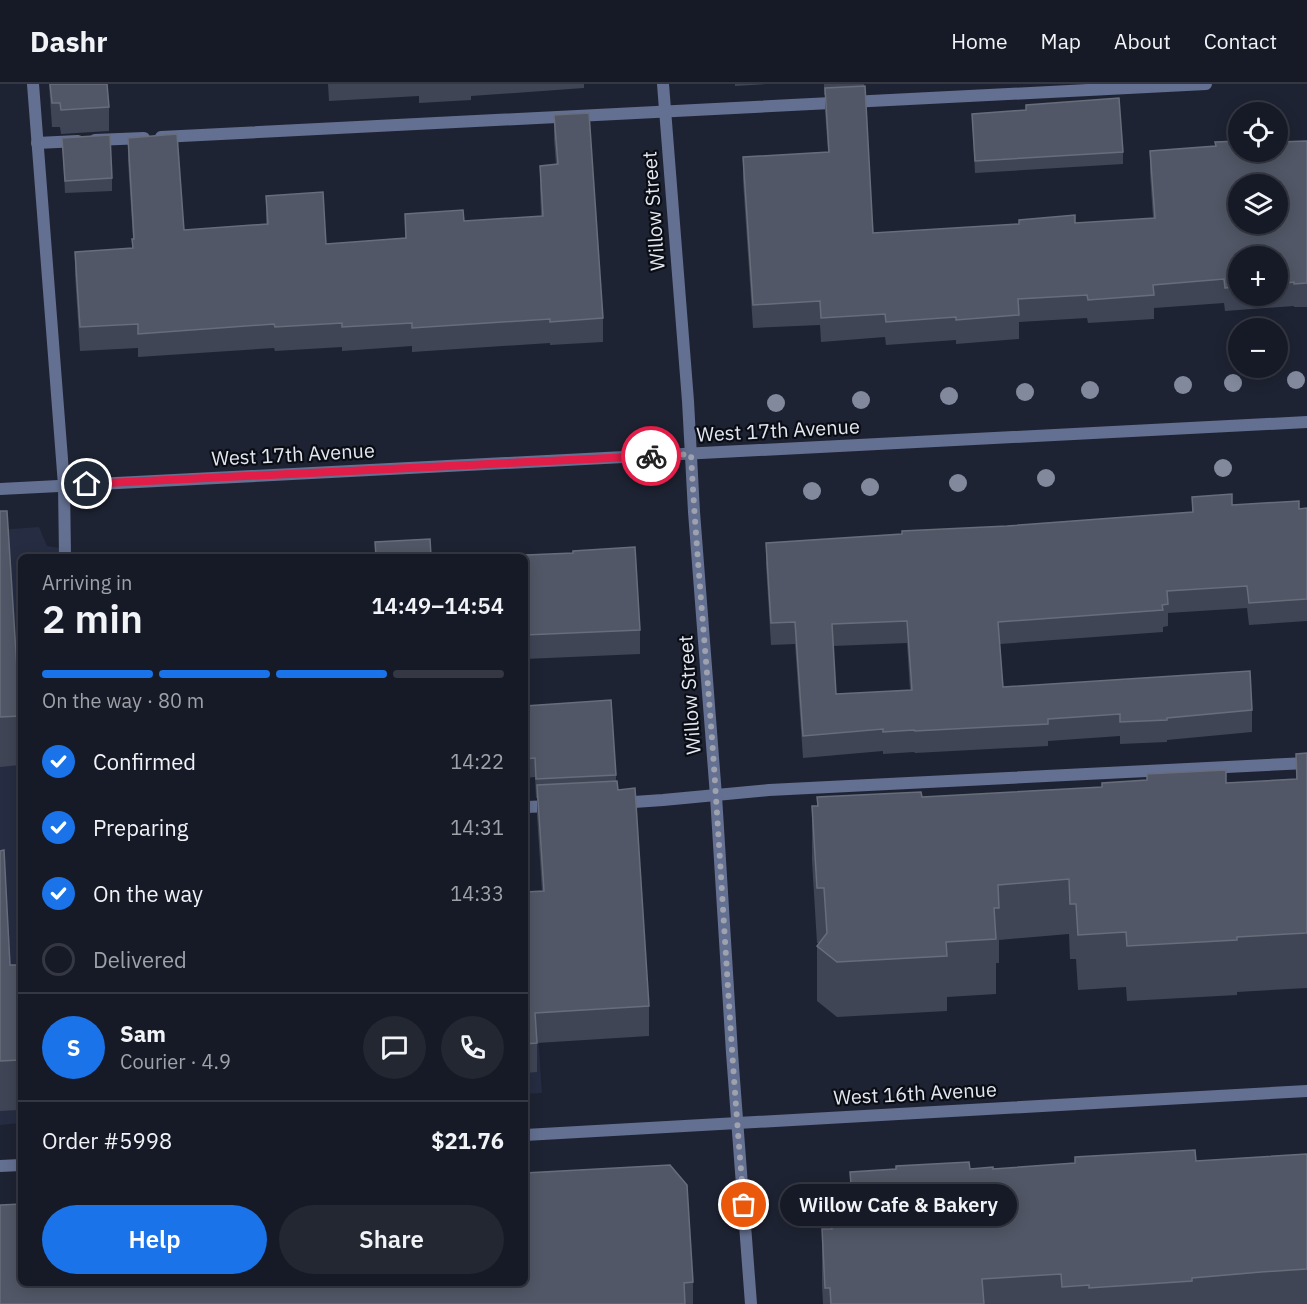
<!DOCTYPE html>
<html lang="en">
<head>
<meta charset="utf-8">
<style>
	:root { --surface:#161a26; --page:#232732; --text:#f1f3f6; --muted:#9ea1a7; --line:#353843; --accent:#1a73e8 }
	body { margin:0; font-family:"IBM Plex Sans",sans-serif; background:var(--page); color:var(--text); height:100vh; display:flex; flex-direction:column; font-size:22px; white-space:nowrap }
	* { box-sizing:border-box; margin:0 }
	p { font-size:20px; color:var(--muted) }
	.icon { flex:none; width:33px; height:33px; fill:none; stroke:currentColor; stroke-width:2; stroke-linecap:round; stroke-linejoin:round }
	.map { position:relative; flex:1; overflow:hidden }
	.drawer { position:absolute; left:18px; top:470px; width:510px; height:732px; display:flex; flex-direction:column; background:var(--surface); border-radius:9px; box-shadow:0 3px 15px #0003,0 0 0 2px var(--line) }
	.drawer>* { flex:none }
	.controls { position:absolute; left:1228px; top:18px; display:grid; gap:12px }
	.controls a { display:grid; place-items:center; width:60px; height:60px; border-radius:50%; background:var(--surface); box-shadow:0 3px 15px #0003,0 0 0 2px var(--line); font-size:30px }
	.pin { position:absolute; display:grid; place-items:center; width:51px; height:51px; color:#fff; margin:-26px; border:3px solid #fff; border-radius:50%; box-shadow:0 2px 6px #0007 }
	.courier { position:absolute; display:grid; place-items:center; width:60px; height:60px; margin:-30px; border:4px solid #e11d48; border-radius:50%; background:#fff; color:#222; box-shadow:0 2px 8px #0007 }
	.bubble { position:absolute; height:42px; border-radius:21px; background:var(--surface); box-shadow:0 3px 15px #0003,0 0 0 2px var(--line); font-size:20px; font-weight:600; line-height:42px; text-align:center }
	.summary em { font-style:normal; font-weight:600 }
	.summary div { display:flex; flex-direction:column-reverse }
	.summary { display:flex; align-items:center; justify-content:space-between; height:102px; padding:0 24px }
	h1 { font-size:39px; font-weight:600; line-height:45px }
	.bar { display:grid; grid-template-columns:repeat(4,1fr); gap:9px 6px; align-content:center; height:72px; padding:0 24px }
	.bar i { height:8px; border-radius:4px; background:var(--line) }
	.bar .selected { background:var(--accent) }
	.bar p { grid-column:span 4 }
	.line { display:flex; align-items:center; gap:15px; padding:0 24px; border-top:2px solid var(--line) }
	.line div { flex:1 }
	.round { display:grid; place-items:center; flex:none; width:63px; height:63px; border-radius:32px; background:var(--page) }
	ol { padding:0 24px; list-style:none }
	li { display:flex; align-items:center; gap:18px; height:66px }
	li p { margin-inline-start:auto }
	li .icon { padding:6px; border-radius:50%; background:var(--accent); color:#fff; stroke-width:4 }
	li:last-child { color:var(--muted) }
	li i { width:33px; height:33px; border:3px solid var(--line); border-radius:50% }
	.action { display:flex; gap:12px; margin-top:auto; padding:12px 24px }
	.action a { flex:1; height:69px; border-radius:36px; background:var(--accent); color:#fff; font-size:24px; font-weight:600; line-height:69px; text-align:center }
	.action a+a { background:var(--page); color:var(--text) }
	header { display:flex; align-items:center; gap:36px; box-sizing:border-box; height:84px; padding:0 30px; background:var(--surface); border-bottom:2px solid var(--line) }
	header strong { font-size:28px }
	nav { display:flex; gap:33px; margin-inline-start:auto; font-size:21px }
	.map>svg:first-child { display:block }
	.built { fill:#262d42 }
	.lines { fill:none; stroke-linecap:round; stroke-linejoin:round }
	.service { stroke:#647091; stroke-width:12 }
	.minor { stroke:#647091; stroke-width:12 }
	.tertiary { stroke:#647091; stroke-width:12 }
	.tree { fill:#82899c }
	.wall { fill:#3f4555; fill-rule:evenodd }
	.building { fill:#515766; stroke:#686d7b; stroke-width:1.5; fill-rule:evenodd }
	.done { stroke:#9ea2ae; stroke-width:6; stroke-dasharray:0 10.8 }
	.route { stroke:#e11d48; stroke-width:8 }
	.labels { text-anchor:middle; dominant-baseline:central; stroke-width:4.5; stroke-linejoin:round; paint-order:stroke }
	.street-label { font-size:20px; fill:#e3e7f1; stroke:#0a0d14 }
</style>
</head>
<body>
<header>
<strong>Dashr</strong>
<nav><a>Home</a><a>Map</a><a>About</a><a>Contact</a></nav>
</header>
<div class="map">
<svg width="1307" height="1220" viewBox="0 0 1307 1220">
	<rect width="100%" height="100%" fill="#1e2333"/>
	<g class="built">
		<polygon points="39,443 47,462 65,465 65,472 21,472 21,1039 0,1041 0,446"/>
		<polygon points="525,753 542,1009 525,1010"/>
	</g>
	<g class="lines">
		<g class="service">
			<polyline points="33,0 64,401 65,472"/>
			<polyline points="161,53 1206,0"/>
			<polyline points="95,56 144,54"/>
			<polyline points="37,59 78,57"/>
			<polyline points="619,719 663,716 769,706 1307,679"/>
			<polyline points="525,723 554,722"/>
		</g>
		<g class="minor">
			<polyline points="663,0 688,317 694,428 716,712 732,969 751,1220"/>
			<polyline points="0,405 1307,338"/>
		</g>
		<g class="tertiary">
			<polyline points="525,1051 1307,1007"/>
			<polyline points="0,1082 21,1081"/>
		</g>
	</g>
	<g class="tree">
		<circle cx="1296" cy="296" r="9"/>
		<circle cx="1233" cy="299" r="9"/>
		<circle cx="1183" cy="301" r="9"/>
		<circle cx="1090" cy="306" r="9"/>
		<circle cx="1025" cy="308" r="9"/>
		<circle cx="949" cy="312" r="9"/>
		<circle cx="861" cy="316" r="9"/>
		<circle cx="776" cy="319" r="9"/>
		<circle cx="1223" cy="384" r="9"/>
		<circle cx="1046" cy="394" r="9"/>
		<circle cx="958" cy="399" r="9"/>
		<circle cx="870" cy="403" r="9"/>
		<circle cx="812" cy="407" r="9"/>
	</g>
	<g class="wall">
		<polygon points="49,0 107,0 109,23 109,47 61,50 60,43 52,43"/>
		<polygon points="328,0 584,0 584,4 471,12 471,16 419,19 419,12 329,17"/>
		<polygon points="735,0 766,0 735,2"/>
		<path d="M824,0H864L873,149L1075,139L1153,134L1150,90V67L1239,68L1307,57V223H1294V222L1225,227L1224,219L1154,224V235L1088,239L1087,234L1019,238V255L956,260V256L886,261L885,253L821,258L820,241L753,244L743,97V73L828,68L825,27V11H824ZM1239,172H1278V212H1239Z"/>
		<polygon points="972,30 1123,68 1123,80 975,89"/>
		<polygon points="554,31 603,234 603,258 550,261 550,259 412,268 412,262 342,267 342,263 275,267 274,264 138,273 138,264 80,267 75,191 75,168 132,164 133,155 128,77 128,54 184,146 266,140 266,112 326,160 405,154 405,130 464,137 541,132 540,105 540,82 556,80 554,55"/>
		<polygon points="62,54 112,94 112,107 65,109"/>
		<path d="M1192,413L1232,421L1299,425L1307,424V537L1249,541L1247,524L1168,529V542L1163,543V548L1000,560L1003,603L1252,626V648L1167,656V658L1120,660V652L1048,657V662L915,669L914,668L883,670V667L803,674L795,560L771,561L766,481V459L902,450L1192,428ZM907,559L910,606L836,610L833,562Z"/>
		<polygon points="0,427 20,632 20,681 0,683"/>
		<polygon points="525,472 640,546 640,570 525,575"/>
		<polygon points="525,622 616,691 616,697 649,922 649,952 537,959 537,988 525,989 525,808 542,807 537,731 537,714 536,714 535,693 525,694"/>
		<polygon points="1307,669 1307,904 1237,908 1237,911 1127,917 1126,903 1078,906 1076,875 1070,875 1069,850 999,856 999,879 996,879 996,910 947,913 947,927 837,933 817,917 817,862 819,859 817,859 812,777 812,722 817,722 817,713 922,713 1102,703 1147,696 1147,690 1226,699 1296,695 1296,670"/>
		<polygon points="0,767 10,881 21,881 21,1011 19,1011 19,1026 0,1027"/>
		<polygon points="1307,1070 1307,1220 823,1220 822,1201 822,1145 831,1145 831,1132 839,1132 839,1100 850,1100 850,1088 993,1085 1075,1079 1075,1073 1196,1077"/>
		<polygon points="693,1198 693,1220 0,1220"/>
	</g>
	<g class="building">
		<polygon points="50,0 107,0 109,23 61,26 60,19 52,19"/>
		<path d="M865,2L873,149L1019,140V136L1075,131V139L1155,134L1150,67L1216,62L1215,58L1239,57V68H1278V58L1307,57V199L1294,200V198L1278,200V172H1239V203L1225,204L1224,195L1153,201L1154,211L1088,216L1087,211L1018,215L1019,231L956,236V233L886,238L885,230L821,234L820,217L753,221L743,73L829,68L825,4ZM1239,100H1278V140H1239Z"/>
		<polygon points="1119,14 1123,68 975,77 972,30 1026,26 1026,21"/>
		<polygon points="589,29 603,234 550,238 550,235 412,244 412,239 342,243 342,239 275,243 274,240 138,250 138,240 80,243 75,168 133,164 132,155 134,155 128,54 177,50 184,146 268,140 266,112 323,108 326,160 406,154 405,130 463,126 464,137 543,132 540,82 558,80 554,31"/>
		<polygon points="110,51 112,94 65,97 62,54"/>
		<path d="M1232,410V421L1299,417V425L1307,424V515L1249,519L1247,502L1167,507L1168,520L1162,521L1163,526L998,538L1003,603L1250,587L1252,626L1167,634V636L1120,638V630L1048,635V640L915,647L914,646L883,648V645L803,652L795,538L771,539L766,459L902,450V447L1007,442L1193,428L1192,413ZM907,537L912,606L836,610L832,540Z"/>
		<polygon points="0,427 7,427 20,632 0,633"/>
		<polygon points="430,455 431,472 376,472 375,458"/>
		<polygon points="635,463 640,546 525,551 525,472 505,472 573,469 573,467"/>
		<polygon points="611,616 616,691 536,695 535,674 525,675 525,622"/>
		<polygon points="1307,669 1307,849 1237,853 1237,856 1127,862 1126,848 1078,851 1076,820 1070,820 1069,795 998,801 999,824 994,824 996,855 946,858 947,872 837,878 817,862 827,849 824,804 817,804 812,722 818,722 817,713 921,708 922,713 1102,703 1102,699 1147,696 1147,690 1226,686 1226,699 1297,695 1296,670"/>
		<polygon points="617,697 618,706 635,704 649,922 535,929 537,959 525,960 525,808 544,807 537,701"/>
		<polygon points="4,766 10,881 21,881 21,961 18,961 19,976 0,977 0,767"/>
		<polygon points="1195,1066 1196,1077 1307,1070 1307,1185 1261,1188 1192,1194 1192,1197 1089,1204 1089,1201 1062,1203 1061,1190 982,1195 984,1220 831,1220 830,1204 825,1204 822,1145 832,1145 831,1132 841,1131 839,1100 851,1100 850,1088 896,1085 896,1082 969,1078 970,1085 993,1083 993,1085 1075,1079 1075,1073"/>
		<polygon points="670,1081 687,1101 693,1198 684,1199 685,1220 0,1220 0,1121 21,1120 21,1198 525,1198 525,1089"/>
	</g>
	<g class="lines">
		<path class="done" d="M651,372L691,370C697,485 709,599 716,714C725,850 732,986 744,1121"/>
		<polyline class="route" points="87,400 651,372"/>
	</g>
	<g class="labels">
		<g class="street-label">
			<text transform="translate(653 127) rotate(-94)">Willow Street</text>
			<text transform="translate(778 346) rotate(-3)">West 17th Avenue</text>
			<text transform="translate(293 370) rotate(-3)">West 17th Avenue</text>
			<text transform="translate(689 611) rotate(-94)">Willow Street</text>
			<text transform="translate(915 1009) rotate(-3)">West 16th Avenue</text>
		</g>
	</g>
</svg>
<div class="controls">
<a><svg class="icon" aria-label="locate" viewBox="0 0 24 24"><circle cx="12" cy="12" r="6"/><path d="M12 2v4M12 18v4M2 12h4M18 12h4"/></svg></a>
<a><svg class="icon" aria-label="layers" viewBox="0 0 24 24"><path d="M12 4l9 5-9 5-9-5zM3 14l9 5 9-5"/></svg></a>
<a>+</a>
<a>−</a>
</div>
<div class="pin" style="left:744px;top:1121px;background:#ea580c"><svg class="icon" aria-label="bag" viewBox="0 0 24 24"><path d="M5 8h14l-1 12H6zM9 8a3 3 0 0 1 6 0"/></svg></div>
<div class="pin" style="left:87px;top:400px;background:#1f2937"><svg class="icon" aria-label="home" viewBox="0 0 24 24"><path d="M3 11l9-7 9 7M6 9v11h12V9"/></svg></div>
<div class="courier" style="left:651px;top:372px"><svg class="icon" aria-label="bike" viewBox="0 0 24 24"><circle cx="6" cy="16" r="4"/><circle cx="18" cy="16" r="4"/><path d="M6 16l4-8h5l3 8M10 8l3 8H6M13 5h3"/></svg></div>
<div class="bubble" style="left:780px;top:1100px;width:237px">Willow Cafe &amp; Bakery</div>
<section class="drawer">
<div class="summary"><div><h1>2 min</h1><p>Arriving in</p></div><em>14:49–14:54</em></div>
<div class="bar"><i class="selected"></i><i class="selected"></i><i class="selected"></i><i></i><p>On the way · 80 m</p></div>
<ol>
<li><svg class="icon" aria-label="check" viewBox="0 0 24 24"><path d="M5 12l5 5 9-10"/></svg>Confirmed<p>14:22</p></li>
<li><svg class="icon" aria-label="check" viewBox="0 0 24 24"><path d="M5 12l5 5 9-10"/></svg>Preparing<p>14:31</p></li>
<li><svg class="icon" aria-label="check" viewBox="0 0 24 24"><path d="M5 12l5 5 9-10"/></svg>On the way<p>14:33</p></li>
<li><i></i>Delivered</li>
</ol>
<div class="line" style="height:108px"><b class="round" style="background:var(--accent);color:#fff">S</b><div><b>Sam</b><p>Courier · 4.9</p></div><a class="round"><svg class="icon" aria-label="chat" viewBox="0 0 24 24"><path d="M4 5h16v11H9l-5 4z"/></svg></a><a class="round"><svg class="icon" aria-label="phone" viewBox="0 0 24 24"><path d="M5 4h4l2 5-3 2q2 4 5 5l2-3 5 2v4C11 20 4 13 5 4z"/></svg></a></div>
<div class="line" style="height:78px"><div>Order #5998</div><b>$21.76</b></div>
<div class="action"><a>Help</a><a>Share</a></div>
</section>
</div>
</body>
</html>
